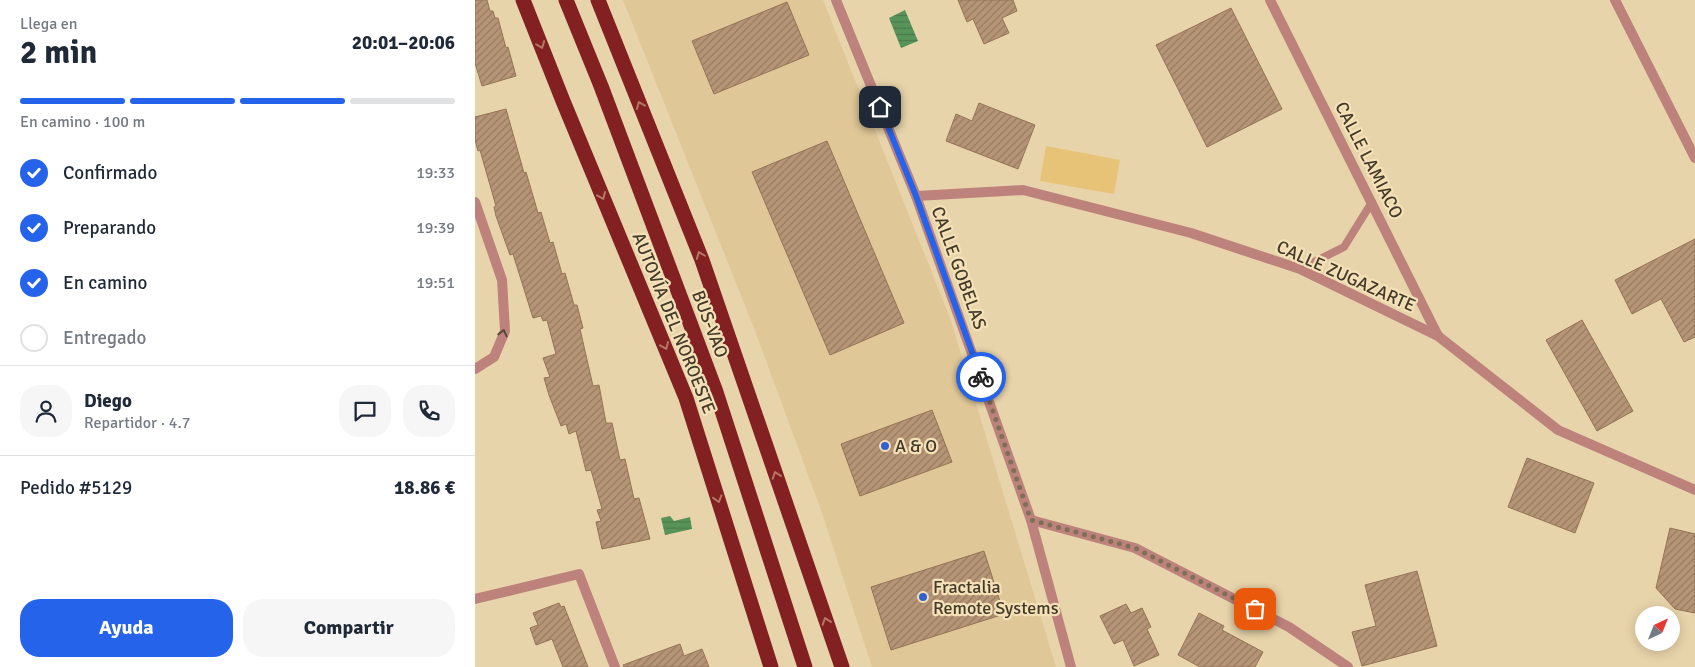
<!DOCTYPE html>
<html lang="es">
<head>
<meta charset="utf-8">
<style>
	:root { --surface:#fff; --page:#f6f6f7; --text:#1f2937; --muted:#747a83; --line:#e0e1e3; --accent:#2563eb }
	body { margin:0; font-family:Signika,sans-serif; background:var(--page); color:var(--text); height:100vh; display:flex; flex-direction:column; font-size:19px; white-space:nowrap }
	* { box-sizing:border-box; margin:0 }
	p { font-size:16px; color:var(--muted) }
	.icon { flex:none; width:28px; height:28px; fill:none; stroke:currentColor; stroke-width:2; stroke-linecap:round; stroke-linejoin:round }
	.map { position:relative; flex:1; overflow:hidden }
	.details { display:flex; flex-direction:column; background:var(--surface); width:475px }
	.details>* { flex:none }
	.needle { width:32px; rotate:43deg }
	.tools { position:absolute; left:1160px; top:606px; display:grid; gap:10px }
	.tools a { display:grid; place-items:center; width:45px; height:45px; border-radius:50%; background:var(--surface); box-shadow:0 2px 12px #0003; font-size:25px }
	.pin { position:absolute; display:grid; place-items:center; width:42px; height:42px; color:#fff; margin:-21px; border-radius:10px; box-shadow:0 2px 8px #0006 }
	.courier { position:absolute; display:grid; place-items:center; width:50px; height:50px; margin:-25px; border:4px solid #2563eb; border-radius:50%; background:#fff; color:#222; box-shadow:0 1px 6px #0007 }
	.head em { font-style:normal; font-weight:700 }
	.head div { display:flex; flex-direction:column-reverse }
	.head { display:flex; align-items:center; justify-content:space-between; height:85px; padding:0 20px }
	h1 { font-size:32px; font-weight:700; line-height:38px }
	.bar { display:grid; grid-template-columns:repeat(4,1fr); gap:8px 5px; align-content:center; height:60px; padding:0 20px }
	.bar i { height:6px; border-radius:4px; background:var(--line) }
	.bar .current { background:var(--accent) }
	.bar p { grid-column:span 4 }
	.line { display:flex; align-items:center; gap:12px; padding:0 20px; border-top:1px solid var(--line) }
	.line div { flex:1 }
	.round { display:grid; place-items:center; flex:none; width:52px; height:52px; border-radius:20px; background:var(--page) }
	ol { padding:0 20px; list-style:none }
	li { display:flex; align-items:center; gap:15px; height:55px }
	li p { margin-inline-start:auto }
	li .icon { padding:5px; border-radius:50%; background:var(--accent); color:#fff; stroke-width:4 }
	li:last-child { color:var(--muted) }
	li i { width:28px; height:28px; border:2px solid var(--line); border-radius:50% }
	.action { display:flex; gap:10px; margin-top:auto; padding:10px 20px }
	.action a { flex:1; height:58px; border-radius:20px; background:var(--accent); color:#fff; font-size:20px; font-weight:700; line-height:58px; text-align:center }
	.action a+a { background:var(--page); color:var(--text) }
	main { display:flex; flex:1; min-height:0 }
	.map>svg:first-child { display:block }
	.built { fill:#dfc797 }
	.grass { fill:#e7c377 }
	.water { fill:url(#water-rules) }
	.building { fill:url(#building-hatch); stroke:#947456 }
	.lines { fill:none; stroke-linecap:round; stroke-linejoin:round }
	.service { stroke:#be827d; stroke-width:8 }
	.minor { stroke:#be827d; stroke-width:10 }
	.motorway { stroke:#832022; stroke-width:15 }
	.oneway { stroke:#b67765 }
	.oneway2 { stroke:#5c483b }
	.done { stroke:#7d7057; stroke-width:5; stroke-dasharray:0 9 }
	.route { stroke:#2563eb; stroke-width:6 }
	.poi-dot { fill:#3360d0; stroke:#f5e1b7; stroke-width:2 }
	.labels { text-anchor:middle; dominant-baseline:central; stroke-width:4.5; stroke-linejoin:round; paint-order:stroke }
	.street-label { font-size:18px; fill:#433a2a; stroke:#f5e1b7 }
	.poi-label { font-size:18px; fill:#433a2a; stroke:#f5e1b7; text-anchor:start }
</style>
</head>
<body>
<main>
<section class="details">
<div class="head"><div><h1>2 min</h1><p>Llega en</p></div><em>20:01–20:06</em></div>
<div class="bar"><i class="current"></i><i class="current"></i><i class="current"></i><i></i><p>En camino · 100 m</p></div>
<ol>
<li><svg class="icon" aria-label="check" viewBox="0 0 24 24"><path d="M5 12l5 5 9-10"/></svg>Confirmado<p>19:33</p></li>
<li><svg class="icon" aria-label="check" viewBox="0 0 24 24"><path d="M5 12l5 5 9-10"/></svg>Preparando<p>19:39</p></li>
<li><svg class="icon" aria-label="check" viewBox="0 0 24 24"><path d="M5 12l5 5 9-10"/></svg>En camino<p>19:51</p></li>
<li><i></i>Entregado</li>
</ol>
<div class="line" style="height:90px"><a class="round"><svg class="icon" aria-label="person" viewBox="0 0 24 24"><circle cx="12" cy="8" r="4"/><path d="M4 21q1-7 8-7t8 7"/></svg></a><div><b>Diego</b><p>Repartidor · 4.7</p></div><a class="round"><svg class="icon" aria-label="chat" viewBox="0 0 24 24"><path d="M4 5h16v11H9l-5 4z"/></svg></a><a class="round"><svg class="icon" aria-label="phone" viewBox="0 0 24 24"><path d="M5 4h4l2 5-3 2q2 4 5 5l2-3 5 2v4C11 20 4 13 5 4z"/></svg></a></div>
<div class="line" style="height:65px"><div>Pedido #5129</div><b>18.86 €</b></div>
<div class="action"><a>Ayuda</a><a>Compartir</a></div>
</section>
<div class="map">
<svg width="1220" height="667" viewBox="0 0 1220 667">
	<defs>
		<pattern id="water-rules" width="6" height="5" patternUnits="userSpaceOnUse" patternTransform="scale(1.25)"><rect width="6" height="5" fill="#589459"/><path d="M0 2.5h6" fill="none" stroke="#4a7a4a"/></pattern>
		<pattern id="building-hatch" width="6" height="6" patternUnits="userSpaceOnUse" patternTransform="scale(1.25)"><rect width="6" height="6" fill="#b69576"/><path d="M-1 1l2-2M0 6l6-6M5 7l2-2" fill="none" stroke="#967b61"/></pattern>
	</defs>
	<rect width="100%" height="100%" fill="#e8d4aa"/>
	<polygon class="built" points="148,0 348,0 475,318 581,667 397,667 346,510 279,328"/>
	<polygon class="grass" points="571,146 645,160 639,194 565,181"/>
	<g class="water">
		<polygon points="430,10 443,41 426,48 414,18"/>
		<polygon points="195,516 199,521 215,517 217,529 190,535 186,518"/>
	</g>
	<g class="building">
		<polygon points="0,0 12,0 15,11 18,11 20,18 23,18 31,48 33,47 41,76 7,86 0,63"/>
		<polygon points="483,0 538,0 542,11 527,18 534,33 509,44 498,19 492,22"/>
		<polygon points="312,2 334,55 239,94 217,41"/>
		<polygon points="756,8 807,109 732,147 681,45"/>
		<polygon points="504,103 560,125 543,169 471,141 481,114 497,121"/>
		<polygon points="31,109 49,173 51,172 63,213 66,212 75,243 78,242 87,274 90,273 99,305 102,305 108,328 105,329 118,386 124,385 131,423 137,423 145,460 150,459 159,499 164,498 175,539 127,549 121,522 126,521 122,510 127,509 116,470 111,471 101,431 94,434 91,424 86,426 74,395 69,378 75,377 68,358 81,354 72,320 68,321 66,316 58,318 38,254 35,255 21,216 19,207 21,206 5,150 3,151 0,140 0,117"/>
		<polygon points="352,141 429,323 355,355 277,172"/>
		<polygon points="1220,239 1220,337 1209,342 1186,299 1157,314 1140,280"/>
		<polygon points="1107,320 1158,411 1122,431 1071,340"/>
		<polygon points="457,410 477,462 385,496 366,444"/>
		<polygon points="1052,458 1119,483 1100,533 1033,507"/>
		<polygon points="1195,528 1220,534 1220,613 1200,609 1181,588"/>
		<polygon points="509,551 529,614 416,650 396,587"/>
		<polygon points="942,571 962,646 887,666 877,632 901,626 890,585"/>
		<polygon points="84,603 86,607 89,606 113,667 88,667 77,639 61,645 55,628 63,625 58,613"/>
		<polygon points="651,604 656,613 667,608 676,627 672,629 684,655 659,666 648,640 639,644 625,616"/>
		<polygon points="724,613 749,626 747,630 788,652 780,667 725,667 703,655"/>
		<polygon points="205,644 209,656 227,649 234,667 149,667 148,665"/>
	</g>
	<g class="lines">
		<polyline class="service" points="825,269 869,247 897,202"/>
		<g class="minor">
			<polyline points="361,0 441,196 556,520 596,667"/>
			<polyline points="795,0 963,336"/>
			<polyline points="1140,0 1220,158"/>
			<polyline points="441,196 548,190 716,233 825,269 963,336 1083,430 1220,490"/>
			<polyline points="0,202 27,280 30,331 19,357 0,369"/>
			<polyline points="556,520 660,548 814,627 873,667"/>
			<polyline points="0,599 104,574 140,667"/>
		</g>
		<g class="motorway">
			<polyline points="48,0 88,101 211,398 296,667"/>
			<polyline points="91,0 126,86 241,392 330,667"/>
			<polyline points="123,0 227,260 367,667"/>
		</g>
	</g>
	<defs><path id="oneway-chevron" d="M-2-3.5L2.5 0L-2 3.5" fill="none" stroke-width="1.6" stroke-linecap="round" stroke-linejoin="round" transform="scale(1.25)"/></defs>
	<g class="oneway">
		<use href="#oneway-chevron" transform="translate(66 45) rotate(69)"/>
		<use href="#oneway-chevron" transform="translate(165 105) rotate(-112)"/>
		<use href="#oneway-chevron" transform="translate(127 196) rotate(67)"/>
		<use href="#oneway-chevron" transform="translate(225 255) rotate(-111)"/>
		<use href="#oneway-chevron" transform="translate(190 346) rotate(67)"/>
		<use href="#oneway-chevron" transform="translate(301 475) rotate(-109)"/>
		<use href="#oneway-chevron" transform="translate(243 499) rotate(73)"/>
		<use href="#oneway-chevron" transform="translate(351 621) rotate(-109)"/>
	</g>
	<use class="oneway2" href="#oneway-chevron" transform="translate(28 333) rotate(-77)"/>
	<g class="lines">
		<polyline class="done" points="506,377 556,520 660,548 780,609"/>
		<polyline class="route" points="405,107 441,196 506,377"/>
	</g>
	<g class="poi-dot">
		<circle cx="410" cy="446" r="5"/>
		<circle cx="448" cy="597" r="5"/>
	</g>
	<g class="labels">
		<g class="street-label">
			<text transform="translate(894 160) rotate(63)">CALLE LAMIACO</text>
			<text transform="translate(484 268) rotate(70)">CALLE GOBELAS</text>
			<text transform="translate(871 276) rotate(24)">CALLE ZUGAZARTE</text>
			<text transform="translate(199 323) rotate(68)">AUTOVÍA DEL NOROESTE</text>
			<text transform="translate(235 324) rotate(69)">BUS-VAO</text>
		</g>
		<g class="poi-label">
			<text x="420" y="446">A &amp; O</text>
			<text x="458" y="587">Fractalia<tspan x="458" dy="21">Remote Systems</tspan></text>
		</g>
	</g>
</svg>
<div class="tools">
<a><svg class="needle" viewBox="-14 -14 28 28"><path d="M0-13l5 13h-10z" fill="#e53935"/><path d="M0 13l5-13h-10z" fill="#747a83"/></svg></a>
</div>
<div class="pin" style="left:780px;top:609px;background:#ea580c"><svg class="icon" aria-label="bag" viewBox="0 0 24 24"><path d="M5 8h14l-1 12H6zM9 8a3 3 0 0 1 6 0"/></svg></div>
<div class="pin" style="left:405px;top:107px;background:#1f2937"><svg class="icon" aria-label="home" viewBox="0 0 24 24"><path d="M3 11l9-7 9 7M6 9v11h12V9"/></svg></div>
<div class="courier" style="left:506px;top:377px"><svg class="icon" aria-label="bike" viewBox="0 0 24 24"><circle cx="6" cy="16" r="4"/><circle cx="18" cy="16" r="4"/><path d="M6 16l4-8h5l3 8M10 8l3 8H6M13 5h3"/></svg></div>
</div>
</main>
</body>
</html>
